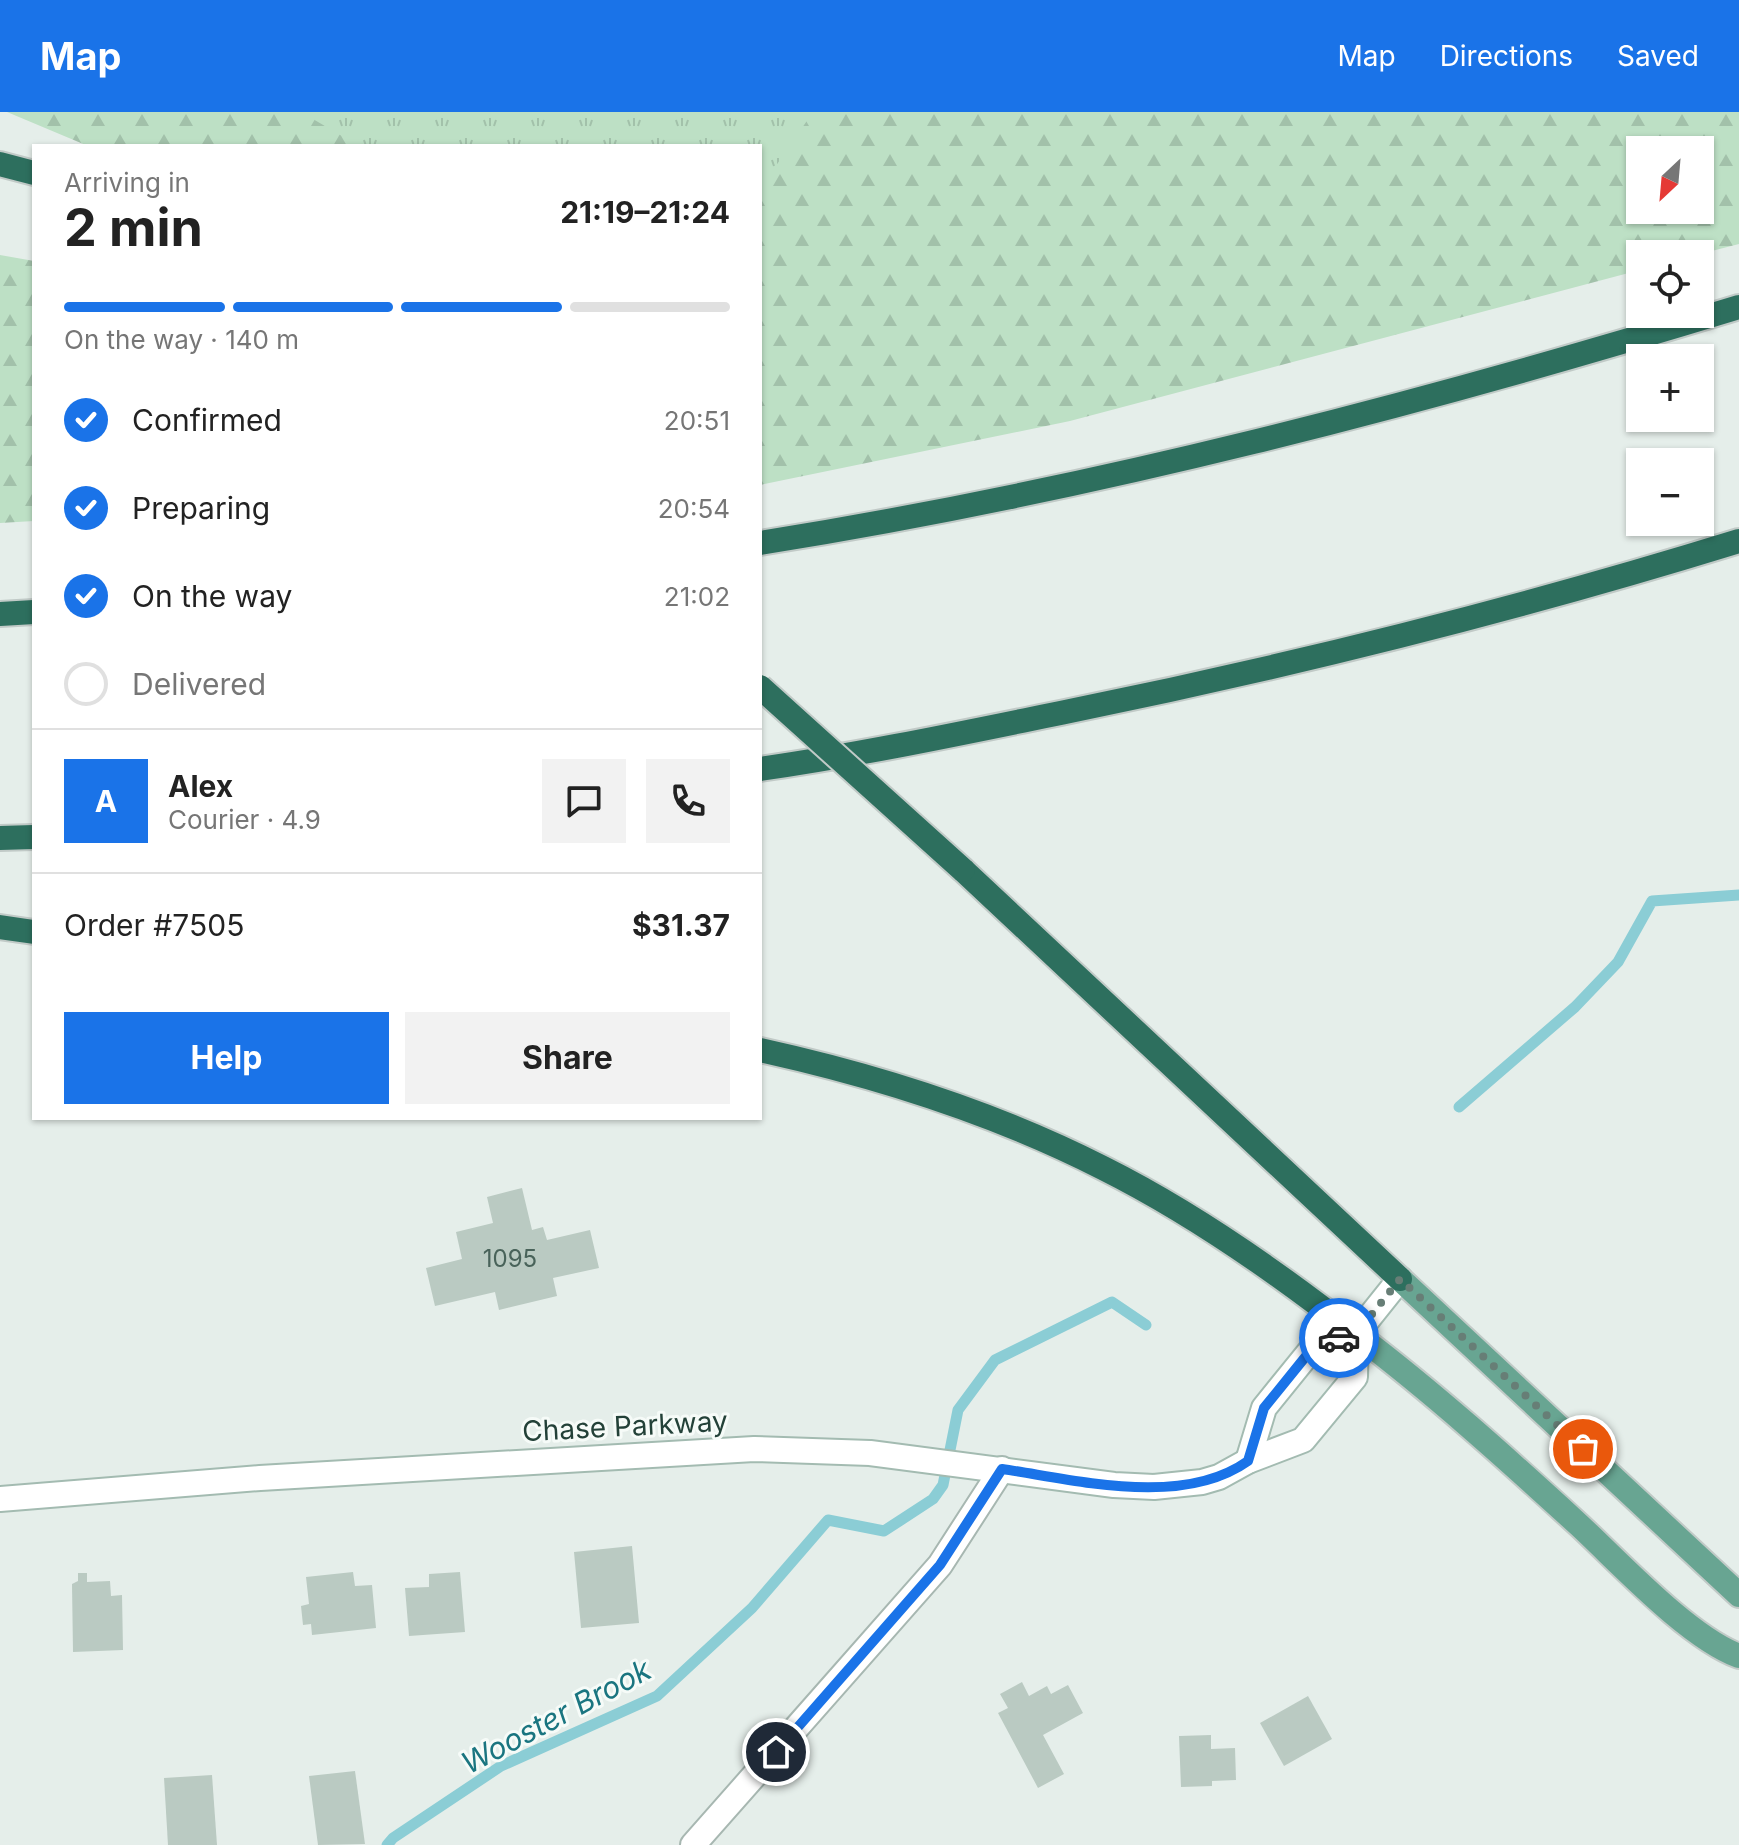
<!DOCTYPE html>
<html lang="en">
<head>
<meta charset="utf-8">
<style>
	:root { --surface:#fff; --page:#f2f2f2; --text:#222; --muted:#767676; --line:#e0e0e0; --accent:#1a73e8 }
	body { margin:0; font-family:Inter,sans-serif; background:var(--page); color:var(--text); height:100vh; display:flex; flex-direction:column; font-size:30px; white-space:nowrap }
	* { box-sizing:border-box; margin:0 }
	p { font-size:26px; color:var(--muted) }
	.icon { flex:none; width:44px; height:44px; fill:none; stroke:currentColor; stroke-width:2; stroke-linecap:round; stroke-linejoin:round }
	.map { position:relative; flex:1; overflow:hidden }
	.side { position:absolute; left:32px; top:32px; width:730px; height:976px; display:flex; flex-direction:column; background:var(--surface); border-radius:0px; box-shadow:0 2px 6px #0004 }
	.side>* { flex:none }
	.needle { width:52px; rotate:206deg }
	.fabs { position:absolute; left:1626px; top:24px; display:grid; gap:16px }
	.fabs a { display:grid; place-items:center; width:88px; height:88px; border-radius:0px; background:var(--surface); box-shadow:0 2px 6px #0004; font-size:40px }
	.pin { position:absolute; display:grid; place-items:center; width:68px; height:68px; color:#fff; margin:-34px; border:4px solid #fff; border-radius:50%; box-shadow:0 2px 8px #0007 }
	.courier { position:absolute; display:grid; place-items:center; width:80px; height:80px; margin:-40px; border:6px solid #1a73e8; border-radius:50%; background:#fff; color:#222; box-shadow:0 2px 10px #0007 }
	.head em { font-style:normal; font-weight:700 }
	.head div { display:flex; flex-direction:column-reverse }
	.head { display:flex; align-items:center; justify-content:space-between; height:136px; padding:0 32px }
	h1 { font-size:52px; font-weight:700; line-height:60px }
	.bar { display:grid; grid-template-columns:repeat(4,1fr); gap:12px 8px; align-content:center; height:96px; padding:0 32px }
	.bar i { height:10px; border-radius:6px; background:var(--line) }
	.bar .on { background:var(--accent) }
	.bar p { grid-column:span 4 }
	.line { display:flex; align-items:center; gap:20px; padding:0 32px; border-top:2px solid var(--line) }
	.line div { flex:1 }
	.round { display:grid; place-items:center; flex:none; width:84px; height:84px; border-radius:0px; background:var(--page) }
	ol { padding:0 32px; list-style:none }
	li { display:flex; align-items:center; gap:24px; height:88px }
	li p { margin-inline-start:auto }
	li .icon { padding:8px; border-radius:50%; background:var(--accent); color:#fff; stroke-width:4 }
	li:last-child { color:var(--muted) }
	li i { width:44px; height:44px; border:4px solid var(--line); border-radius:50% }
	.button { display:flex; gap:16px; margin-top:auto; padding:16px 32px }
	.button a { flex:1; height:92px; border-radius:0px; background:var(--accent); color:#fff; font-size:32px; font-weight:700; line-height:92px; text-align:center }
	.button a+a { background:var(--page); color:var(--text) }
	header { display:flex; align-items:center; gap:48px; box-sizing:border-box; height:112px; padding:0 40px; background:var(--accent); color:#fff }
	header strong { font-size:38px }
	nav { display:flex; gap:44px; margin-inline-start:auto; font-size:28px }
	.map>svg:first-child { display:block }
	.forest { fill:url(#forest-firs); fill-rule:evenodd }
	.park { fill:url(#park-tufts) }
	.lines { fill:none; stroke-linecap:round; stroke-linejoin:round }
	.stream { stroke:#8bcdd5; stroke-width:11 }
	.building { fill:#bacac2 }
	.street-casing { stroke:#a7b7b1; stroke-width:28 }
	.secondary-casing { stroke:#a3bbb1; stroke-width:28 }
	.primary-casing { stroke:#c1cac7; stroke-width:28 }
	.highway-casing { stroke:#c1cac7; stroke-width:28 }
	.street { stroke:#fff; stroke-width:24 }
	.secondary { stroke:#fff; stroke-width:24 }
	.primary { stroke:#68a592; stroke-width:24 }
	.highway { stroke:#2d6f5e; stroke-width:24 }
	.highway-bridge-casing { stroke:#c1cac7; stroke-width:28; stroke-linecap:butt }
	.highway-bridge { stroke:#2d6f5e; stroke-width:24 }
	.done { stroke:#677e76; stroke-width:8; stroke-dasharray:0 14.4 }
	.route { stroke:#1a73e8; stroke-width:10 }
	.labels { text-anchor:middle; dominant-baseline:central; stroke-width:6; stroke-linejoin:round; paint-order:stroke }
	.number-label { font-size:24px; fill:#49635a }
	.street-label { font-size:28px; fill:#234138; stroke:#f6fbf8 }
	.water-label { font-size:30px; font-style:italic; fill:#1a7580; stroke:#f6fbf8 }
</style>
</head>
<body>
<header>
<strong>Map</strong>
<nav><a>Map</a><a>Directions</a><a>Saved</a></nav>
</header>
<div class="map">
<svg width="1739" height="1733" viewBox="0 0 1739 1733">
	<defs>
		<pattern id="forest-firs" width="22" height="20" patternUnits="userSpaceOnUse" patternTransform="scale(2)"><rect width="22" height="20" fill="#bde0c5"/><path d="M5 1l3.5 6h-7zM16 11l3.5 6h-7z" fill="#a2c1aa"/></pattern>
		<pattern id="park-tufts" width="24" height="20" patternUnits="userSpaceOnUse" patternTransform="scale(2)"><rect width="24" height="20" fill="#bde0c5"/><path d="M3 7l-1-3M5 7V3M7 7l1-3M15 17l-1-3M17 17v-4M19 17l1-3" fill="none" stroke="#a2c1aa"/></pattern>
	</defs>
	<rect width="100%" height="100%" fill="#e5eeea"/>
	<g class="forest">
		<path d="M7,0H1739V132L1700,142H1640V158L1070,309L760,373V34H88ZM1640,38H1700V98H1640Z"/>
		<polygon points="0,143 34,149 34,409 0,411"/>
	</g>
	<polygon class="park" points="301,0 813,0 760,77 760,34 359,34"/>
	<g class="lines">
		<g class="stream">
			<polyline points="1459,995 1575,895 1618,850 1652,789 1739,783"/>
			<polyline points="387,1733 393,1726 501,1654 657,1584 752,1496 828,1408 884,1419 933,1387 943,1373 958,1298 995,1248 1112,1190 1146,1213"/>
		</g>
	</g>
	<g class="building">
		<polygon points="522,1076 532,1118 543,1115 547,1128 590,1118 599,1156 553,1166 557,1184 499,1198 495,1180 435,1194 426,1156 462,1147 456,1120 493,1111 487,1085"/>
		<polygon points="632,1434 639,1511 581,1516 574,1440"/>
		<polygon points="353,1460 355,1474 372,1473 376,1516 312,1523 311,1512 303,1513 301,1494 309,1492 306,1465"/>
		<polygon points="460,1460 465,1520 409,1524 405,1476 429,1475 429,1462"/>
		<polygon points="78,1461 87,1461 87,1470 110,1469 111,1484 122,1483 123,1538 73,1540 72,1472 78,1469"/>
		<polygon points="1022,1570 1029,1584 1047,1574 1051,1582 1068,1573 1083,1601 1043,1623 1064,1662 1038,1676 998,1601 1008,1596 1000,1582"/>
		<polygon points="1308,1584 1332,1627 1284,1654 1260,1611"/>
		<polygon points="1211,1623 1211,1637 1235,1636 1236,1668 1212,1669 1212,1674 1181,1675 1179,1624"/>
		<polygon points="355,1659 365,1732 318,1733 309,1664"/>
		<polygon points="212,1663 217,1733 168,1733 164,1666"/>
	</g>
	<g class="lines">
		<g class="street-casing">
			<polyline id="street" points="693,1733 940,1453 1002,1357"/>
		</g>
		<g class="secondary-casing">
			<g id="secondary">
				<polyline points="1248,1349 1264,1296 1315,1233 1356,1222 1400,1167"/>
				<polyline points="0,1387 260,1366 754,1337 870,1341 1114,1373 1154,1375 1202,1370 1219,1365 1248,1349 1303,1328 1355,1265 1356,1222"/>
			</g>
		</g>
		<g class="primary-casing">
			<g id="primary">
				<polyline points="1400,1167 1739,1483"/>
				<path d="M1356,1222C1434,1281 1507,1347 1579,1413C1620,1451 1688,1525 1739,1544"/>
			</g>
		</g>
		<g class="highway-casing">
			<g id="highway">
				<polyline points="0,52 34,61"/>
				<path d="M760,431C1092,378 1418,293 1739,195"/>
				<polyline points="0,502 34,500"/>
				<path d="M760,657C864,642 967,620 1070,599C1296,553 1519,497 1739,429"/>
				<polyline points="0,726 34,725"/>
				<polyline points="963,758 1400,1167"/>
				<polyline points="0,815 34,820"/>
				<path d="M760,938C878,964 995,1001 1103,1056C1193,1101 1277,1160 1356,1222"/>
			</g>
		</g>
		<use href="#street" class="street"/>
		<use href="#secondary" class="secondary"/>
		<use href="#primary" class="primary"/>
		<use href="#highway" class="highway"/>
		<g class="highway-bridge-casing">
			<polyline id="highway-bridge" points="760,575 963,758"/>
		</g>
		<use href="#highway-bridge" class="highway-bridge"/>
	</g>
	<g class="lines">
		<polyline class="done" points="1339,1226 1356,1222 1400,1167 1583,1337"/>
		<path class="route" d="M776,1640L940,1453L1002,1357C1077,1368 1182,1396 1248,1349L1264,1296L1315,1233L1339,1226"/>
	</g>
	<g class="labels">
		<g class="number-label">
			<text x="510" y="1146">1095</text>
		</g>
		<g class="street-label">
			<text transform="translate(625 1314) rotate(-3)">Chase Parkway</text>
		</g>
		<g class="water-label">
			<text transform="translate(556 1604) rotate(-28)">Wooster Brook</text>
		</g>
	</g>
</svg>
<div class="fabs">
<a><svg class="needle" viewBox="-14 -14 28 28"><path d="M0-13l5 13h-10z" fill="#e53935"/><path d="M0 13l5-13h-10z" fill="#767676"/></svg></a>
<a><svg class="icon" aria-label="locate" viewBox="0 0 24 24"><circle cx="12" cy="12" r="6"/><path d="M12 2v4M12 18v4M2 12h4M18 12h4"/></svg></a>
<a>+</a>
<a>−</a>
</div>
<div class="pin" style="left:1583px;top:1337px;background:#ea580c"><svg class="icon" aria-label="bag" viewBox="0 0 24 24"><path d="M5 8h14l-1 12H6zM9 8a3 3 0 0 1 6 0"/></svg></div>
<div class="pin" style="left:776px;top:1640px;background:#1f2937"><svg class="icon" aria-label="home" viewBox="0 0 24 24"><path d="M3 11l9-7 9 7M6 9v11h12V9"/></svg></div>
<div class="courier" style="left:1339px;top:1226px"><svg class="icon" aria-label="car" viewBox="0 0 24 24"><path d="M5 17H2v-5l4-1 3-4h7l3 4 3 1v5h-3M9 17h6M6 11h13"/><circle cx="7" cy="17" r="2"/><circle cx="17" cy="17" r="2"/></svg></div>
<section class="side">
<div class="head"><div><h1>2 min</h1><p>Arriving in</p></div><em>21:19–21:24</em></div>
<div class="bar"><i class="on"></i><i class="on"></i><i class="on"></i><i></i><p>On the way · 140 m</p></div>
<ol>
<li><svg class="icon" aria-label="check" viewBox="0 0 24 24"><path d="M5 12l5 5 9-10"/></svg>Confirmed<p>20:51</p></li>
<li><svg class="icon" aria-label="check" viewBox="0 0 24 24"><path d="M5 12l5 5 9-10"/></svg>Preparing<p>20:54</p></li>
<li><svg class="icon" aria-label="check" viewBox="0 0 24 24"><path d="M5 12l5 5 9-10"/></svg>On the way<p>21:02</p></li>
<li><i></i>Delivered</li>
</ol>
<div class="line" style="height:144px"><b class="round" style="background:var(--accent);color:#fff">A</b><div><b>Alex</b><p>Courier · 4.9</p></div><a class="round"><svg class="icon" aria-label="chat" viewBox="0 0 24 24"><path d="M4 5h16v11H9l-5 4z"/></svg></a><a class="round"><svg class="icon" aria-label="phone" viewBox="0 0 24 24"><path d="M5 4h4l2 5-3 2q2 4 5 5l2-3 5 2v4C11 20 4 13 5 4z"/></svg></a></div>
<div class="line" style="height:104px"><div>Order #7505</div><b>$31.37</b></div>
<div class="button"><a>Help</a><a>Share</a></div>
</section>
</div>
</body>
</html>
